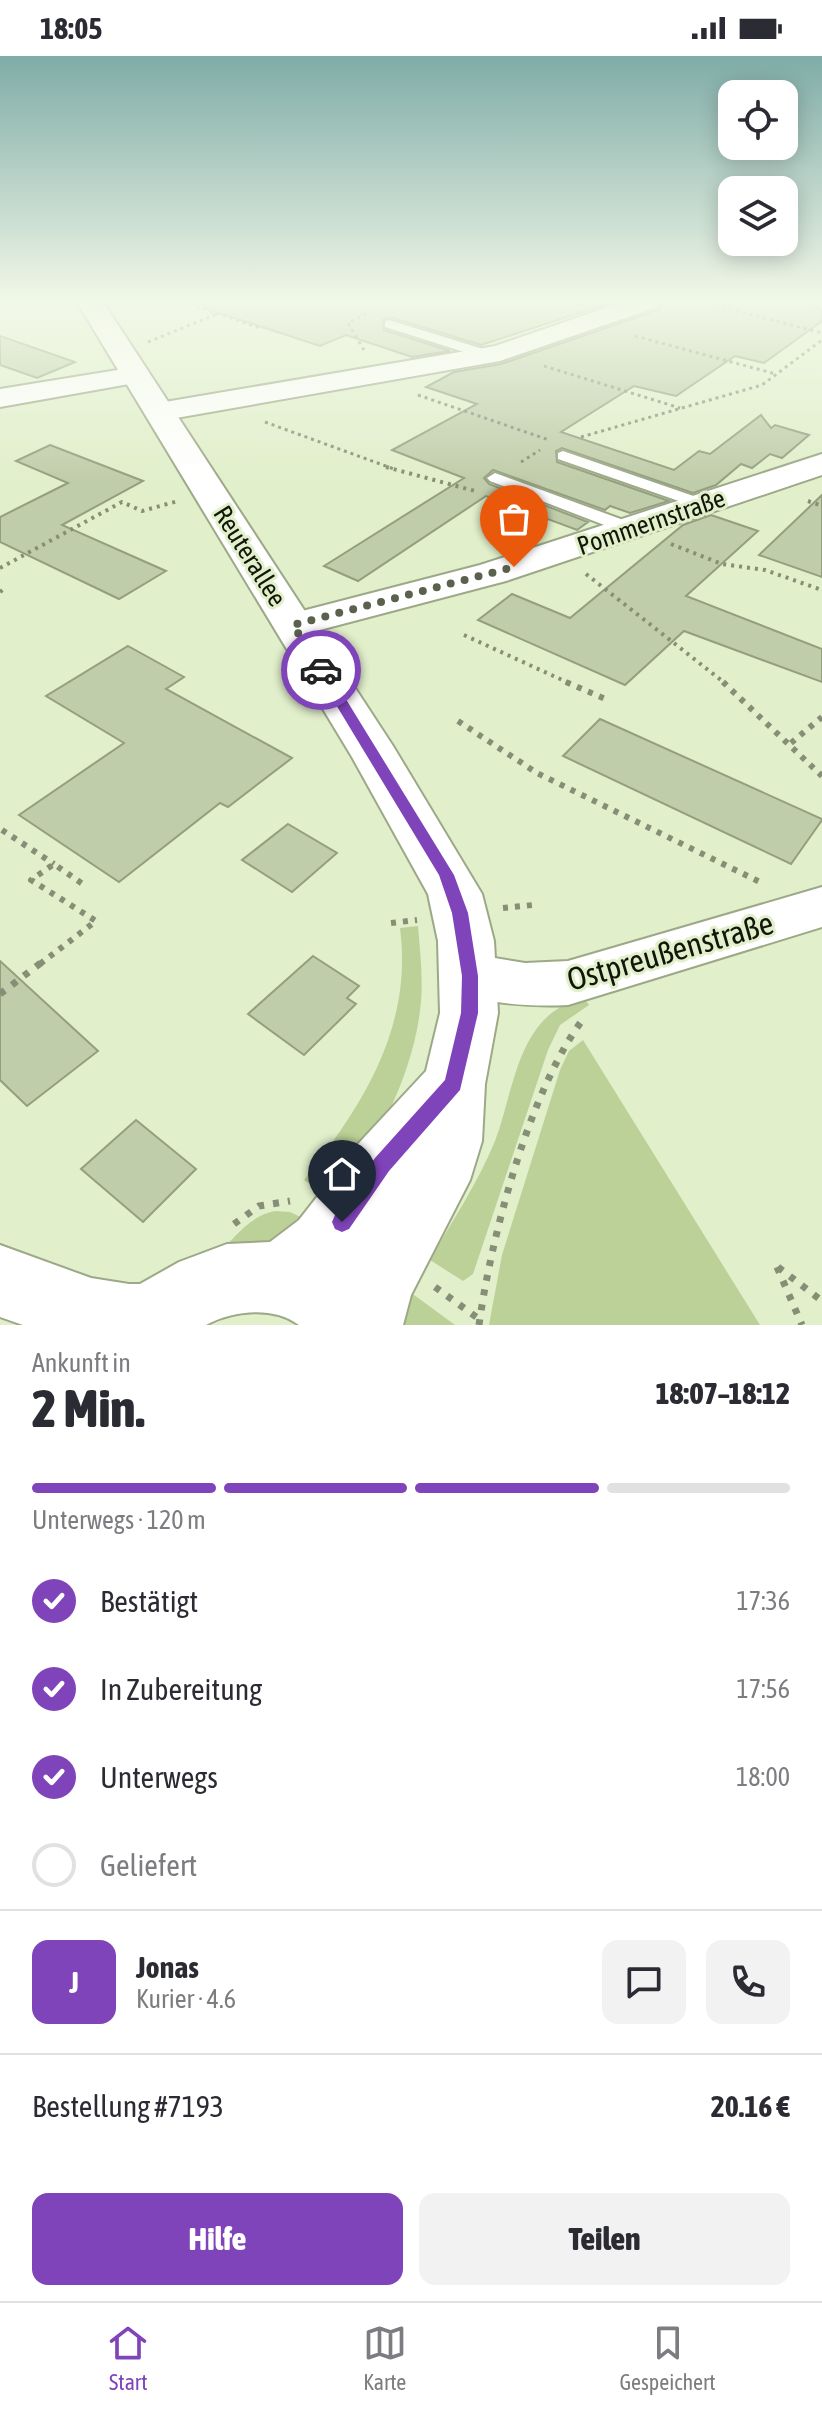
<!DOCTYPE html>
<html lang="de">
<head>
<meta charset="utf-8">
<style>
	:root { --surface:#fff; --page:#f2f2f3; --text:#2b2b33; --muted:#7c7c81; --line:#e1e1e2; --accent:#8044ba }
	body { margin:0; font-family:"Asap Condensed",sans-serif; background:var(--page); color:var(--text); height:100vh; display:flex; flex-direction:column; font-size:30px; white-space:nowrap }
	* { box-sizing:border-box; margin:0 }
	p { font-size:26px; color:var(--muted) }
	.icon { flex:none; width:44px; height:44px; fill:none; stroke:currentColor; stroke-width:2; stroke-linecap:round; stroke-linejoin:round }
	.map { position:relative; height:1269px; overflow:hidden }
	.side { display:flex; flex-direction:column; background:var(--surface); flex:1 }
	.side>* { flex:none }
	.controls { position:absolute; left:718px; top:24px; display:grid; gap:16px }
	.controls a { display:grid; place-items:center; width:80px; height:80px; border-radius:16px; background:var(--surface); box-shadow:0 4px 20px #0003; font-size:40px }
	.pin { position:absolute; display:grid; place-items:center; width:68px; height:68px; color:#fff; margin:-82px -34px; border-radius:50% 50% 50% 0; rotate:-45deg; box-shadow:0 0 8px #0007 }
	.pin .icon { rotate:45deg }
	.courier { position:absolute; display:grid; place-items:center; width:80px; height:80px; margin:-40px; border:6px solid #8044ba; border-radius:50%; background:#fff; color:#222; box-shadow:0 2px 10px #0007 }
	.headline em { font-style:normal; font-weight:800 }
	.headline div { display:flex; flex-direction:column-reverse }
	.headline { display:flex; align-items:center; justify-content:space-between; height:136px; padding:0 32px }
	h1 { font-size:52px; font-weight:800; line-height:60px }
	.bar { display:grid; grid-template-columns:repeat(4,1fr); gap:12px 8px; align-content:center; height:96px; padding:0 32px }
	.bar i { height:10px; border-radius:6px; background:var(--line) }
	.bar .active { background:var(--accent) }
	.bar p { grid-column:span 4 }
	.line { display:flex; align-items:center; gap:20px; padding:0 32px; border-top:2px solid var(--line) }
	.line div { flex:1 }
	.round { display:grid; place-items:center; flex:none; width:84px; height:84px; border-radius:16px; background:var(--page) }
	ol { padding:0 32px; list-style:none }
	li { display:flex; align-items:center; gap:24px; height:88px }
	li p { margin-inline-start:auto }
	li .icon { padding:8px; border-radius:50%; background:var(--accent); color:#fff; stroke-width:4 }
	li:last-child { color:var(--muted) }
	li i { width:44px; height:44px; border:4px solid var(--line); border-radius:50% }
	.cta { display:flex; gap:16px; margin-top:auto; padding:16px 32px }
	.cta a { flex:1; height:92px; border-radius:16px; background:var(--accent); color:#fff; font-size:32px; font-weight:800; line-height:92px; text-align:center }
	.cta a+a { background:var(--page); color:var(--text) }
	.status { display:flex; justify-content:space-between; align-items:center; height:56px; padding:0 40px; background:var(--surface); direction:ltr }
	.status svg { height:22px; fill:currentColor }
	.dock { display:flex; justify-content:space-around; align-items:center; height:112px; border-top:2px solid var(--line); background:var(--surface); font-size:22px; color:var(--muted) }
	.dock a { display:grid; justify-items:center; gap:4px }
	.dock .active { color:var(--accent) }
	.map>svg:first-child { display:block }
	.green { fill:#bcd197 }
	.building { fill:#c0cdaa; stroke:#939f7e; stroke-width:2 }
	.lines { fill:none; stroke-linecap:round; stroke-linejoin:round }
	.service-casing { stroke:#9ca887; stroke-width:4 }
	.minor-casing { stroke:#9ca887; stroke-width:4 }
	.tertiary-casing { stroke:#9ca887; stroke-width:4 }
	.path-far3 { stroke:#868f76; stroke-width:3; stroke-dasharray:3 4; stroke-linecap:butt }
	.path-far2 { stroke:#868f76; stroke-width:4; stroke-dasharray:3 5; stroke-linecap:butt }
	.path-far1 { stroke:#868f76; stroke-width:6; stroke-dasharray:5 7; stroke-linecap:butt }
	.path { stroke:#868f76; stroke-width:7; stroke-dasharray:6 9; stroke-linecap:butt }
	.service { fill:#fff; fill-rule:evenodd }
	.minor { fill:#fff; fill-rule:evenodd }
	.tertiary { fill:#fff; fill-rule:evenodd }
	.route { fill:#8044ba }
	.done { stroke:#5a624e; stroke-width:8; stroke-dasharray:0 14.4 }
	.labels { text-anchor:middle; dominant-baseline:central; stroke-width:6; stroke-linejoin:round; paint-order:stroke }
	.street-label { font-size:26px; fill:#12160a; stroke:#e1efcb }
	.near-street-label { font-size:32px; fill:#12160a; stroke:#e1efcb }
</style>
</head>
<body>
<div class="status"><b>18:05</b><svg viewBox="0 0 49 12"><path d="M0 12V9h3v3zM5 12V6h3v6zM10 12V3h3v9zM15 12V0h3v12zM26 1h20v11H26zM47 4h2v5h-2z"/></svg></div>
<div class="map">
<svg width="822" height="1269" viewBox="0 0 822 1269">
	<rect width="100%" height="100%" fill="#e1efcb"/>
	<g class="green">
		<path d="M418,870C420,895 423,921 421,945C415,1018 376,1086 337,1145L304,1124C363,1049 413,971 400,872Z"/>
		<path d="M584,942L589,949L560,969L548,994L473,1218L463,1225L430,1204C452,1165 478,1127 495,1085C515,1033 517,957 584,942Z"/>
		<polygon points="583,984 760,1269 489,1269 502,1199 560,1014 569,995"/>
		<path d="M275,1155L290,1156L315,1168L299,1180L216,1201C234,1182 249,1160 275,1155Z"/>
		<polygon points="410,1236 455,1269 396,1269"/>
	</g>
	<g class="building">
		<polygon points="205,246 606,248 613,246 481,289 390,261 383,263 384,274 450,295 412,301 346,279 320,290 204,252"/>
		<polygon points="663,246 796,246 822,253 822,265 764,307 735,300 676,340 634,330 561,376 674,414 699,395 710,398 761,359 771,372 775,369 809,379 782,402 770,398 752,412 741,408 716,429 693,437 562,392 556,395 557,406 669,445 630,457 610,450 605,454 493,414 484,422 489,428 588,466 577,474 486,440 358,525 324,510 464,422 392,394 477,348 426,331 454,316 501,308 658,254"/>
		<polygon points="0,280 75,306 37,322 0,309"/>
		<polygon points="50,389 143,425 62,469 166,515 119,543 0,486 0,461 68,427 16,405"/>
		<polygon points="822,439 822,521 759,499"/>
		<polygon points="711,459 758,475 686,540 822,593 822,626 684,575 625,629 478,564 512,538 570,562 683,469"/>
		<polygon points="128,590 184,621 166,633 292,702 228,751 220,747 119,826 19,759 124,687 46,640"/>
		<polygon points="600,663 822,763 822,764 791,808 563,700"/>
		<polygon points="288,768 337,797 292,836 242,804"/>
		<polygon points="313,900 359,930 347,942 356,948 304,999 248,958"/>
		<polygon points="0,905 98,995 27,1050 0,1024"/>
		<polygon points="136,1064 196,1113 143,1166 81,1113"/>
	</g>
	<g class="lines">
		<g class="service-casing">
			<g id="service">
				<polygon points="389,264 493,296 494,299 483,302 385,271 385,265"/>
				<polygon points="563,395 708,445 710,448 708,451 696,451 558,403 558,397"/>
				<polygon points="495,417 637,469 639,473 637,477 625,477 490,425 487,422"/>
			</g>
		</g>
		<g class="minor-casing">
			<g id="minor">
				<polygon points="623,246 660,246 657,251 500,305 159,365 149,362 144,356 149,350 159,347 495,290"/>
				<polygon points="136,311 146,313 150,319 146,325 0,351 0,333"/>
				<polygon points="822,398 822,419 506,525 293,581 279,577 273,569 279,561 480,509"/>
				<path d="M822,831V871L568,949C527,951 490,948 451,935L443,920L451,905L470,898L525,907L568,905Z"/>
			</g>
		</g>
		<g class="tertiary-casing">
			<path id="tertiary" d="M77,246H103L393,690L482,838L494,885L498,957L485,1028L482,1085L470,1124L411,1239L403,1269H299C274,1250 233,1254 206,1269H23L0,1261V1189L91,1222L129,1228H140L179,1206L227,1188L270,1186L299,1164L359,1087L426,1015L440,957L438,885L428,838L352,701Z"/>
		</g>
		<g class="path-far3">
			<polyline points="183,246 260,272"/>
			<polyline points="702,246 822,277"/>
			<polyline points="635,280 776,318"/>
			<polyline points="148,286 217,258"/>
			<polyline points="364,294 348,267 368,257"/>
			<polyline points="544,310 680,352"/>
			<polyline points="418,339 549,384"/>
			<polyline points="265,366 394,413"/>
			<polyline points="581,381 762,329 822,284"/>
			<polyline points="521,406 540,394"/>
		</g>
		<g class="path-far2">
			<polyline points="386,411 475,435"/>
			<polyline points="808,445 822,450"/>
			<polyline points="489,447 532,473"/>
			<polyline points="671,488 722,508 765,514 822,534"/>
			<polyline points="0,512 122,446 142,455 178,445"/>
			<polyline points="586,518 726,628"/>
			<polyline points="0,536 4,533"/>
			<polyline points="464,579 571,628"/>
		</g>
		<g class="path-far1">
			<polyline points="566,626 610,645"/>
			<polyline points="723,626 822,720"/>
			<polyline points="458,665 537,717 764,828"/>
			<polyline points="791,687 822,661"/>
			<polyline points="2,774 54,808"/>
			<polyline points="503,852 533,849"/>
			<polyline points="391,867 417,864"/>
			<polyline points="40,908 96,865 31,824 54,808 87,831"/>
		</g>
		<g class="path">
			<polyline points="0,938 42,906"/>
			<polyline points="234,1168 259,1150 290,1145"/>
			<polyline points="777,1211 802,1269"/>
			<polyline points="778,1211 822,1245"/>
			<polyline points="435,1231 479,1263"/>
			<path d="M479,1269C491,1181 529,1037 581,966"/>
		</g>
		<use href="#service" class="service"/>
		<use href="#minor" class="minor"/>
		<use href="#tertiary" class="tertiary"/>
	</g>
	<linearGradient id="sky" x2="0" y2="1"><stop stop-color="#7faca7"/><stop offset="0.58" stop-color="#f2f8e8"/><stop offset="1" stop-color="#f2f8e8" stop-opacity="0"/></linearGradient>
	<rect width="822" height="424" fill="url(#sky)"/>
	<polygon class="route" points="321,610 328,614 454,819 468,857 478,920 478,957 460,1034 389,1115 349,1173 342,1176 335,1173 332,1166 335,1159 375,1102 445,1024 461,957 462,920 452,857 439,819 315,614"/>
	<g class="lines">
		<polyline class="done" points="321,614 293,569 514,511"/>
	</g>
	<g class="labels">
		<g class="street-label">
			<text transform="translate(651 466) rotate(-19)">Pommernstraße</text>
			<text transform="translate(250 500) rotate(58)">Reuterallee</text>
		</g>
		<g class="near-street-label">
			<text transform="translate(670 895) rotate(-16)">Ostpreußenstraße</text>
		</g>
	</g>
</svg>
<div class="controls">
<a><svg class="icon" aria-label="locate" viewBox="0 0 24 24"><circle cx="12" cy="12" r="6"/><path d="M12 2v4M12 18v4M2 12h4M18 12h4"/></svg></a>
<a><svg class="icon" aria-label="layers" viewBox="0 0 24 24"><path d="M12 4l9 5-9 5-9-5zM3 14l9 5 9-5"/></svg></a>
</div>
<div class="pin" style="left:514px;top:511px;background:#ea580c"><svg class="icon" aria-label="bag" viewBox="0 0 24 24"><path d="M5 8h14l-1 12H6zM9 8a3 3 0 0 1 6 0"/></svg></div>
<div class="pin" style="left:342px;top:1166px;background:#1f2937"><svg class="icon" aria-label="home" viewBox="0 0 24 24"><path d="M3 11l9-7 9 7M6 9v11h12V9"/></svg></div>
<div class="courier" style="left:321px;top:614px"><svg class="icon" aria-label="car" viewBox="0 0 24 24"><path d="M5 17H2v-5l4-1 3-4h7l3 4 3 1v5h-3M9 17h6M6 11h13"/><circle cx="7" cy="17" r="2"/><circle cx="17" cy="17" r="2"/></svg></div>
</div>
<section class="side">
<div class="headline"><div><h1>2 Min.</h1><p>Ankunft in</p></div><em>18:07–18:12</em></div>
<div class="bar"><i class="active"></i><i class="active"></i><i class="active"></i><i></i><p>Unterwegs · 120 m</p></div>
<ol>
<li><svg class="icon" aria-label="check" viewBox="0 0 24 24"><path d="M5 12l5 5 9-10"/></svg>Bestätigt<p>17:36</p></li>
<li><svg class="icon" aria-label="check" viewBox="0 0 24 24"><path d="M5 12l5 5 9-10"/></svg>In Zubereitung<p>17:56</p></li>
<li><svg class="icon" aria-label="check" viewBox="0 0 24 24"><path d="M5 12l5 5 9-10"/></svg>Unterwegs<p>18:00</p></li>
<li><i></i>Geliefert</li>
</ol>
<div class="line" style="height:144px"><b class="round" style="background:var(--accent);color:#fff">J</b><div><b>Jonas</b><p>Kurier · 4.6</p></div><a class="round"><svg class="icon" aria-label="chat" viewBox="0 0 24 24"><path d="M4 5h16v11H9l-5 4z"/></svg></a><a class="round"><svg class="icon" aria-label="phone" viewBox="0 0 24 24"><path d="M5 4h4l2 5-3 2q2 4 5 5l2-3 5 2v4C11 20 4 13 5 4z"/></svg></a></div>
<div class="line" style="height:104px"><div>Bestellung #7193</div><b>20.16 €</b></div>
<div class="cta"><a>Hilfe</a><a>Teilen</a></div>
</section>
<nav class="dock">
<a class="active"><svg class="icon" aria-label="home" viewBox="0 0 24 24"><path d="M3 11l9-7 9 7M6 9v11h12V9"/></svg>Start</a>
<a><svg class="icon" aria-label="map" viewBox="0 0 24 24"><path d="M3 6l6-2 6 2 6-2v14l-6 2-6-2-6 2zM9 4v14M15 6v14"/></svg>Karte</a>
<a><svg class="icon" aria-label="saved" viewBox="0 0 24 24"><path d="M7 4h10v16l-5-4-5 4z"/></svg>Gespeichert</a>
</nav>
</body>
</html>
